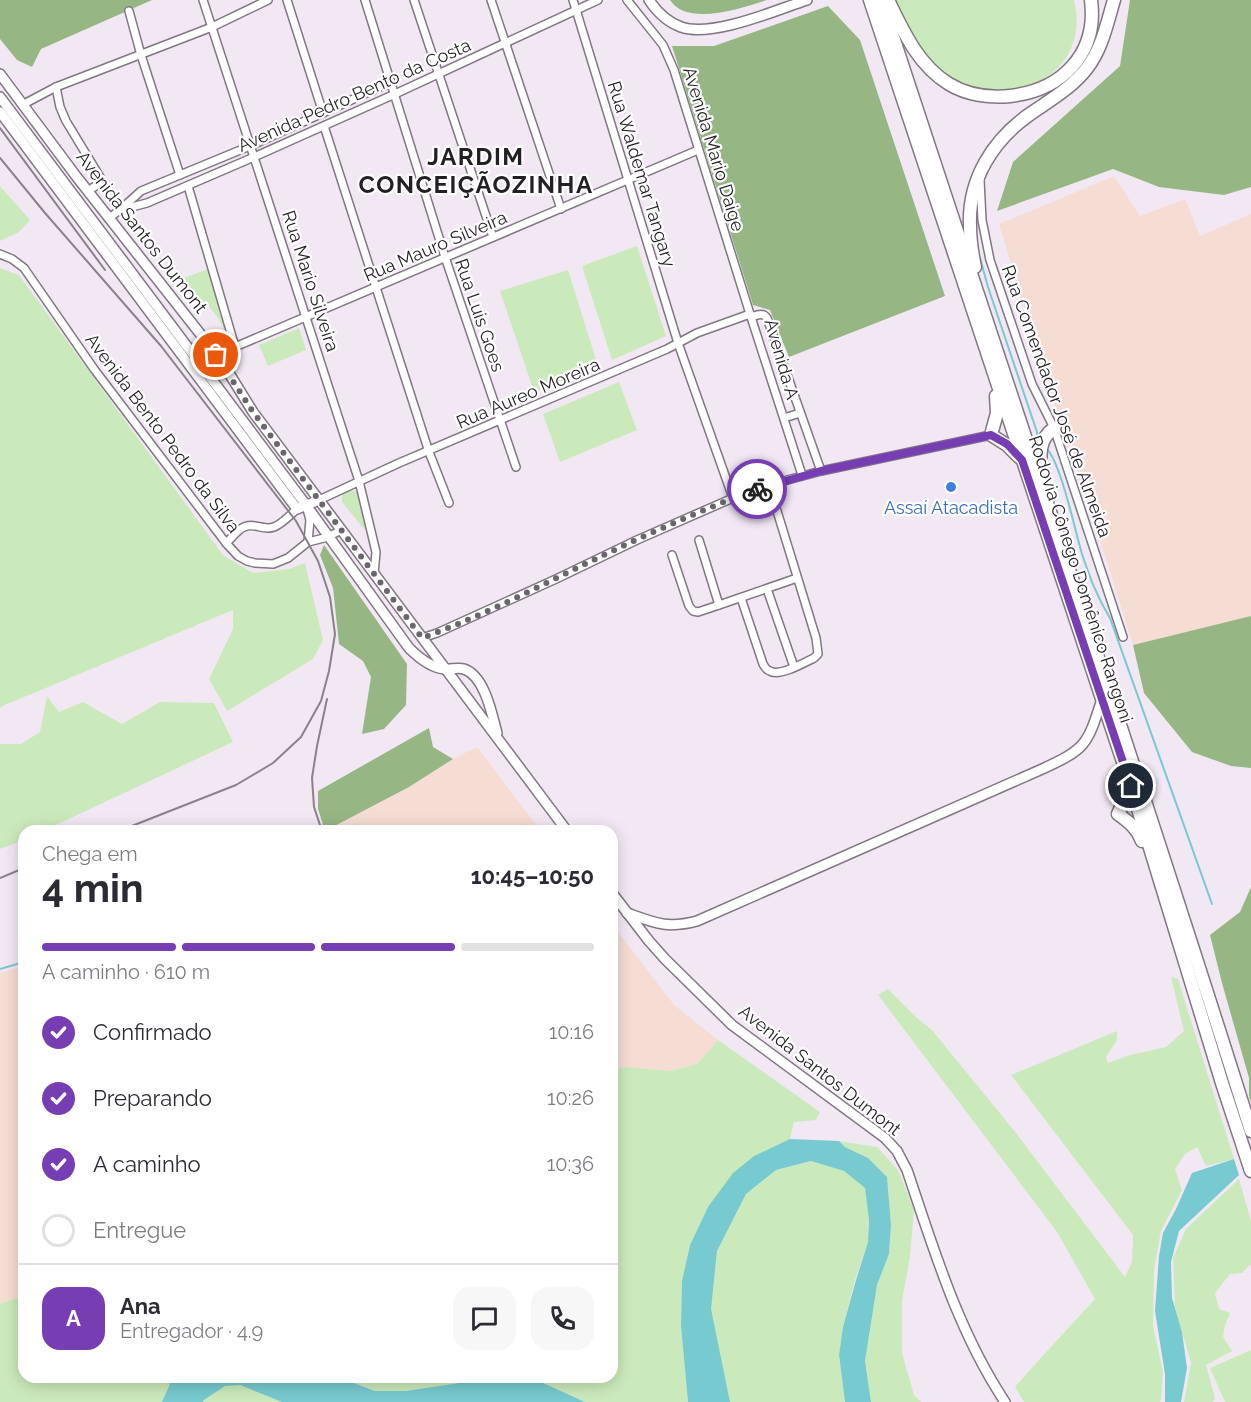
<!DOCTYPE html>
<html lang="pt">
<head>
<meta charset="utf-8">
<style>
	:root { --surface:#fff; --page:#f7f7f7; --text:#2b2b33; --muted:#7c7c81; --line:#e1e1e2; --accent:#773db3 }
	body { margin:0; font-family:Raleway,sans-serif; background:var(--page); color:var(--text); height:100vh; display:flex; flex-direction:column; font-size:22px; white-space:nowrap }
	* { box-sizing:border-box; margin:0 }
	p { font-size:20px; color:var(--muted) }
	.icon { flex:none; width:33px; height:33px; fill:none; stroke:currentColor; stroke-width:2; stroke-linecap:round; stroke-linejoin:round }
	.map { position:relative; flex:1; overflow:hidden }
	.drawer { position:absolute; left:18px; top:825px; width:600px; height:558px; display:flex; flex-direction:column; background:var(--surface); border-radius:18px; box-shadow:0 3px 15px #0003 }
	.drawer>* { flex:none }
	.pin { position:absolute; display:grid; place-items:center; width:51px; height:51px; color:#fff; margin:-26px; border:3px solid #fff; border-radius:50%; box-shadow:0 2px 6px #0007 }
	.courier { position:absolute; display:grid; place-items:center; width:60px; height:60px; margin:-30px; border:4px solid #773db3; border-radius:50%; background:#fff; color:#222; box-shadow:0 2px 8px #0007 }
	.head em { font-style:normal; font-weight:700 }
	.head div { display:flex; flex-direction:column-reverse }
	.head { display:flex; align-items:center; justify-content:space-between; height:102px; padding:0 24px }
	h1 { font-size:39px; font-weight:700; line-height:45px }
	.bar { display:grid; grid-template-columns:repeat(4,1fr); gap:9px 6px; align-content:center; height:72px; padding:0 24px }
	.bar i { height:8px; border-radius:4px; background:var(--line) }
	.bar .active { background:var(--accent) }
	.bar p { grid-column:span 4 }
	.line { display:flex; align-items:center; gap:15px; padding:0 24px; border-top:2px solid var(--line) }
	.line div { flex:1 }
	.round { display:grid; place-items:center; flex:none; width:63px; height:63px; border-radius:18px; background:var(--page) }
	ol { padding:0 24px; list-style:none }
	li { display:flex; align-items:center; gap:18px; height:66px }
	li p { margin-inline-start:auto }
	li .icon { padding:6px; border-radius:50%; background:var(--accent); color:#fff; stroke-width:4 }
	li:last-child { color:var(--muted) }
	li i { width:33px; height:33px; border:3px solid var(--line); border-radius:50% }
	.map>svg:first-child { display:block }
	.industrial { fill:#f5ddd3 }
	.green { fill:#cbeabb }
	.forest { fill:#96b783 }
	.water { fill:#77cacf }
	.lines { fill:none; stroke-linecap:round; stroke-linejoin:round }
	.stream { stroke:#77cacf; stroke-width:2 }
	.minor-casing { stroke:#807782; stroke-width:10 }
	.secondary-casing { stroke:#807782; stroke-width:12 }
	.motorway-casing { stroke:#807782; stroke-width:15 }
	.minor { stroke:#fff; stroke-width:7 }
	.secondary { stroke:#fff; stroke-width:9 }
	.motorway { stroke:#fff; stroke-width:12 }
	.rail { stroke:#89828a; stroke-width:2 }
	.done { stroke:#6b656d; stroke-width:6; stroke-dasharray:0 10.8 }
	.route { stroke:#773db3; stroke-width:8 }
	.shop-dot { fill:#3f7fe0; stroke:#fff; stroke-width:2 }
	.labels { text-anchor:middle; dominant-baseline:central; stroke-width:4.5; stroke-linejoin:round; paint-order:stroke }
	.street-label { font-size:18px; fill:#231f24; stroke:#fff }
	.shop-label { font-size:18px; fill:#366cbe; stroke:#fff }
	.district-label { font-size:24px; font-weight:bold; letter-spacing:1.5px; fill:#231f24; stroke:#fff }
</style>
</head>
<body>
<div class="map">
<svg width="1251" height="1402" viewBox="0 0 1251 1402">
	<rect width="100%" height="100%" fill="#f2e8f4"/>
	<g class="industrial">
		<polygon points="1114,176 1140,216 1185,199 1200,236 1251,214 1251,616 1133,645 1098,533 1063,433 999,224"/>
		<polygon points="477,747 541,831 325,831 409,787 453,759"/>
		<polygon points="612,924 674,1005 718,1040 697,1064 670,1071 627,1067 612,1070"/>
		<polygon points="24,966 24,1295 0,1304 0,973"/>
	</g>
	<g class="green">
		<path d="M894,0H1074C1089,61 1037,99 980,89C971,88 962,86 954,81C924,63 910,29 894,0Z"/>
		<polygon points="0,186 30,220 19,232 0,241"/>
		<polygon points="637,246 666,336 612,360 582,266"/>
		<polygon points="0,268 19,275 223,555 253,573 289,569 305,563 323,640 313,659 227,711 209,679 233,629 233,610 0,707"/>
		<polygon points="208,269 231,337 229,338 218,318 208,305 194,297 181,279"/>
		<polygon points="568,270 598,366 534,392 500,291"/>
		<polygon points="299,328 306,350 268,366 259,345"/>
		<polygon points="619,382 637,430 560,462 543,414"/>
		<polygon points="348,491 354,491 359,494 368,530 364,529 342,502 342,494"/>
		<polygon points="47,696 59,712 83,702 122,724 160,702 214,703 233,742 43,831 24,831 24,840 0,849 0,744 21,744 40,732"/>
		<polygon points="1171,977 1178,979 1234,1159 1206,1166 1197,1147 1185,1154 1175,1169 1182,1190 1161,1231 1154,1270 1153,1326 1163,1372 1161,1400 1160,1402 1024,1402 1015,1387 1038,1361 1095,1299 1057,1232 878,995 888,989 917,1018 932,1030 1016,1133 1125,1277 1132,1262 1133,1235 1011,1075 1117,1031 1117,1040 1106,1057 1108,1063 1130,1055 1166,1047 1184,1031"/>
		<polygon points="718,1040 820,1112 816,1120 794,1122 790,1139 754,1156 708,1207 690,1245 682,1281 681,1326 688,1402 585,1402 539,1381 406,1391 375,1391 338,1377 612,1377 612,1070 627,1067 670,1071 697,1064"/>
		<polygon points="839,1141 877,1147 898,1170 914,1210 910,1257 902,1301 902,1353 914,1395 921,1402 871,1402 865,1361 877,1285 889,1254 891,1225 887,1177 868,1158 845,1147"/>
		<polygon points="812,1161 844,1171 865,1188 869,1221 868,1242 855,1280 843,1327 839,1355 845,1402 730,1402 710,1309 717,1251 746,1194 776,1170"/>
		<polygon points="1239,1179 1251,1221 1251,1264 1242,1273 1230,1274 1215,1293 1219,1309 1230,1313 1225,1325 1223,1337 1232,1351 1206,1365 1215,1398 1213,1402 1184,1402 1191,1363 1175,1308 1173,1258 1186,1229"/>
		<polygon points="24,1295 24,1377 173,1377 162,1402 0,1402 0,1304"/>
		<polygon points="1251,1350 1251,1402 1225,1402 1210,1368"/>
		<polygon points="225,1385 240,1385 282,1402 203,1402 203,1401"/>
	</g>
	<g class="forest">
		<polygon points="0,0 152,0 41,49 32,67 17,60 0,39"/>
		<path d="M670,0H767C742,8 687,27 670,0Z"/>
		<polygon points="1130,0 1251,0 1251,187 1224,195 1159,187 1113,169 997,211 1013,162 1120,66"/>
		<polygon points="828,6 860,40 945,296 789,357 770,310 753,305 672,46 714,46"/>
		<polygon points="324,545 407,664 406,705 384,729 362,734 371,677 363,661 339,644 333,588 320,555"/>
		<polygon points="1251,616 1251,768 1231,766 1192,752 1144,693 1133,645"/>
		<polygon points="429,728 433,747 453,759 409,787 325,831 318,809 318,791"/>
		<polygon points="1251,887 1251,1102 1249,1096 1249,1078 1222,983 1210,935 1240,912"/>
	</g>
	<g class="water">
		<polygon points="790,1139 839,1141 845,1147 868,1158 887,1177 891,1225 889,1254 877,1285 865,1361 871,1402 845,1402 839,1355 843,1327 856,1280 868,1242 869,1221 865,1188 844,1171 811,1161 776,1170 746,1194 717,1251 711,1309 730,1402 688,1402 681,1326 682,1281 690,1245 708,1207 733,1173 754,1156"/>
		<polygon points="1234,1159 1239,1175 1179,1231 1171,1262 1172,1298 1182,1332 1187,1368 1181,1402 1165,1402 1165,1374 1155,1311 1159,1256 1163,1233 1176,1209 1192,1173"/>
		<polygon points="173,1377 338,1377 375,1391 406,1391 493,1378 539,1381 585,1402 282,1402 240,1385 225,1386 204,1400 203,1402 162,1402"/>
	</g>
	<g class="lines">
		<g class="stream">
			<polyline points="980,258 988,287 1037,432 1037,440 1038,441"/>
			<path d="M1046,448C1061,462 1075,531 1082,554C1090,578 1097,597 1110,618L1212,904"/>
			<polyline points="0,969 24,962"/>
		</g>
		<g class="minor-casing">
			<g id="minor">
				<polyline points="203,0 359,481 376,552 374,574"/>
				<polyline points="287,0 323,113"/>
				<polyline points="365,0 445,257 516,467"/>
				<polyline points="414,0 493,237"/>
				<polyline points="491,0 561,209"/>
				<polyline points="573,0 678,343 733,498"/>
				<polyline points="627,0 663,45 674,70 750,314 802,475"/>
				<polyline points="129,11 141,55 180,175"/>
				<polyline points="56,87 60,107 66,121 100,177 100,183 88,191"/>
				<polyline points="22,105 56,87 212,27 268,0"/>
				<polyline points="324,126 429,452 449,503"/>
				<polyline points="980,180 982,220 990,260 1032,384 1054,428 1123,637"/>
				<polyline points="188,186 235,347"/>
				<polyline points="120,210 147,203 254,157 395,94 598,0"/>
				<polyline points="109,218 120,210 141,191 250,146 391,82"/>
				<polyline points="0,254 12,259 24,268 94,369 226,543 238,556 247,561 255,563 273,564 288,558 308,542 328,537 341,530"/>
				<path d="M751,317C757,315 763,312 767,318L821,471"/>
				<polyline points="216,355 698,150"/>
				<polyline points="784,418 800,413"/>
				<polyline points="319,500 399,463 667,349 697,333 750,314"/>
				<polyline points="307,509 310,520 308,542"/>
				<polyline points="699,540 719,605 797,578"/>
				<path d="M226,543C232,538 237,530 244,527C254,522 263,531 274,527C282,524 290,515 297,509"/>
				<polyline points="672,555 689,606 693,611 698,612 719,605"/>
				<polyline points="767,589 794,667"/>
				<path d="M741,598L763,664C765,667 766,670 770,671C779,677 804,663 814,658L818,654L816,638L769,485"/>
				<polyline points="422,638 437,633 556,579 637,540 733,498 769,485 821,471 991,435"/>
			</g>
		</g>
		<g class="secondary-casing">
			<g id="secondary">
				<path d="M649,0C657,12 667,22 681,27C712,38 776,10 807,0"/>
				<polyline points="0,74 76,176 209,345 227,370 253,412 567,831"/>
				<path d="M0,97L306,505L409,648C419,658 431,668 445,669C451,670 457,667 464,669C485,676 492,715 497,733"/>
				<polyline points="0,112 297,509 319,500"/>
				<path d="M612,893L649,941L665,959L732,1025L885,1138L897,1151L907,1170C934,1250 958,1331 1005,1402"/>
				<path d="M627,913C655,923 667,929 697,921L1040,770C1086,749 1087,746 1102,699"/>
			</g>
		</g>
		<g class="motorway-casing">
			<g id="motorway">
				<polyline points="870,0 1131,786 1222,1083 1251,1171"/>
				<path d="M881,0C1004,377 1132,752 1251,1131"/>
				<path d="M888,0C903,31 918,65 949,84C967,95 990,98 1010,96C1062,90 1098,54 1091,0"/>
				<path d="M975,267C972,253 970,240 970,226C968,179 993,140 1030,114C1050,100 1073,87 1087,68C1102,49 1107,23 1114,0"/>
				<polyline points="996,396 997,413 991,435 1007,445 1019,457"/>
				<path d="M1041,473C1040,455 1038,440 1054,428"/>
				<path d="M1131,786L1118,814C1129,822 1137,828 1142,841"/>
			</g>
		</g>
		<use href="#minor" class="minor"/>
		<use href="#secondary" class="secondary"/>
		<use href="#motorway" class="motorway"/>
		<g class="rail">
			<polyline points="0,128 105,270"/>
			<polyline points="0,158 45,213 161,346 296,521 318,561 330,597 335,634 329,671 321,701 301,737 273,763 236,785 119,831"/>
			<polyline points="322,831 314,807 312,778 317,746 327,699"/>
			<polyline points="0,878 24,868"/>
		</g>
	</g>
	<g class="lines">
		<path class="done" d="M216,355L253,412L422,638C478,618 532,590 585,564C641,537 699,511 757,489"/>
		<polyline class="route" points="757,489 821,471 991,435 1007,444 1022,460 1131,786"/>
	</g>
	<circle class="shop-dot" cx="951" cy="487" r="6"/>
	<g class="labels">
		<g class="street-label">
			<text transform="translate(354 95) rotate(-24)">Avenida Pedro Bento da Costa</text>
			<text transform="translate(714 149) rotate(73)">Avenida Mario Daige</text>
			<text transform="translate(642 174) rotate(73)">Rua Waldemar Tangary</text>
			<text transform="translate(142 232) rotate(52)">Avenida Santos Dumont</text>
			<text transform="translate(435 246) rotate(-23)">Rua Mauro Silveira</text>
			<text transform="translate(311 281) rotate(72)">Rua Mario Silveira</text>
			<text transform="translate(480 315) rotate(71)">Rua Luis Goes</text>
			<text transform="translate(782 359) rotate(74)">Avenida A</text>
			<text transform="translate(528 393) rotate(-23)">Rua Aureo Moreira</text>
			<text transform="translate(1057 401) rotate(70)">Rua Comendador José de Almeida</text>
			<text transform="translate(163 433) rotate(53)">Avenida Bento Pedro da Silva</text>
			<text transform="translate(1081 579) rotate(72)">Rodovia Cônego Domênico Rangoni</text>
			<text transform="translate(820 1070) rotate(38)">Avenida Santos Dumont</text>
		</g>
		<g class="shop-label">
			<text x="951" y="507">Assaí Atacadista</text>
		</g>
		<g class="district-label">
			<text x="476" y="156">JARDIM<tspan x="476" dy="28">CONCEIÇÃOZINHA</tspan></text>
		</g>
	</g>
</svg>
<div class="pin" style="left:216px;top:355px;background:#ea580c"><svg class="icon" aria-label="bag" viewBox="0 0 24 24"><path d="M5 8h14l-1 12H6zM9 8a3 3 0 0 1 6 0"/></svg></div>
<div class="pin" style="left:1131px;top:786px;background:#1f2937"><svg class="icon" aria-label="home" viewBox="0 0 24 24"><path d="M3 11l9-7 9 7M6 9v11h12V9"/></svg></div>
<div class="courier" style="left:757px;top:489px"><svg class="icon" aria-label="bike" viewBox="0 0 24 24"><circle cx="6" cy="16" r="4"/><circle cx="18" cy="16" r="4"/><path d="M6 16l4-8h5l3 8M10 8l3 8H6M13 5h3"/></svg></div>
<section class="drawer">
<div class="head"><div><h1>4 min</h1><p>Chega em</p></div><em>10:45–10:50</em></div>
<div class="bar"><i class="active"></i><i class="active"></i><i class="active"></i><i></i><p>A caminho · 610 m</p></div>
<ol>
<li><svg class="icon" aria-label="check" viewBox="0 0 24 24"><path d="M5 12l5 5 9-10"/></svg>Confirmado<p>10:16</p></li>
<li><svg class="icon" aria-label="check" viewBox="0 0 24 24"><path d="M5 12l5 5 9-10"/></svg>Preparando<p>10:26</p></li>
<li><svg class="icon" aria-label="check" viewBox="0 0 24 24"><path d="M5 12l5 5 9-10"/></svg>A caminho<p>10:36</p></li>
<li><i></i>Entregue</li>
</ol>
<div class="line" style="height:108px"><b class="round" style="background:var(--accent);color:#fff">A</b><div><b>Ana</b><p>Entregador · 4.9</p></div><a class="round"><svg class="icon" aria-label="chat" viewBox="0 0 24 24"><path d="M4 5h16v11H9l-5 4z"/></svg></a><a class="round"><svg class="icon" aria-label="phone" viewBox="0 0 24 24"><path d="M5 4h4l2 5-3 2q2 4 5 5l2-3 5 2v4C11 20 4 13 5 4z"/></svg></a></div>
</section>
</div>
</body>
</html>
